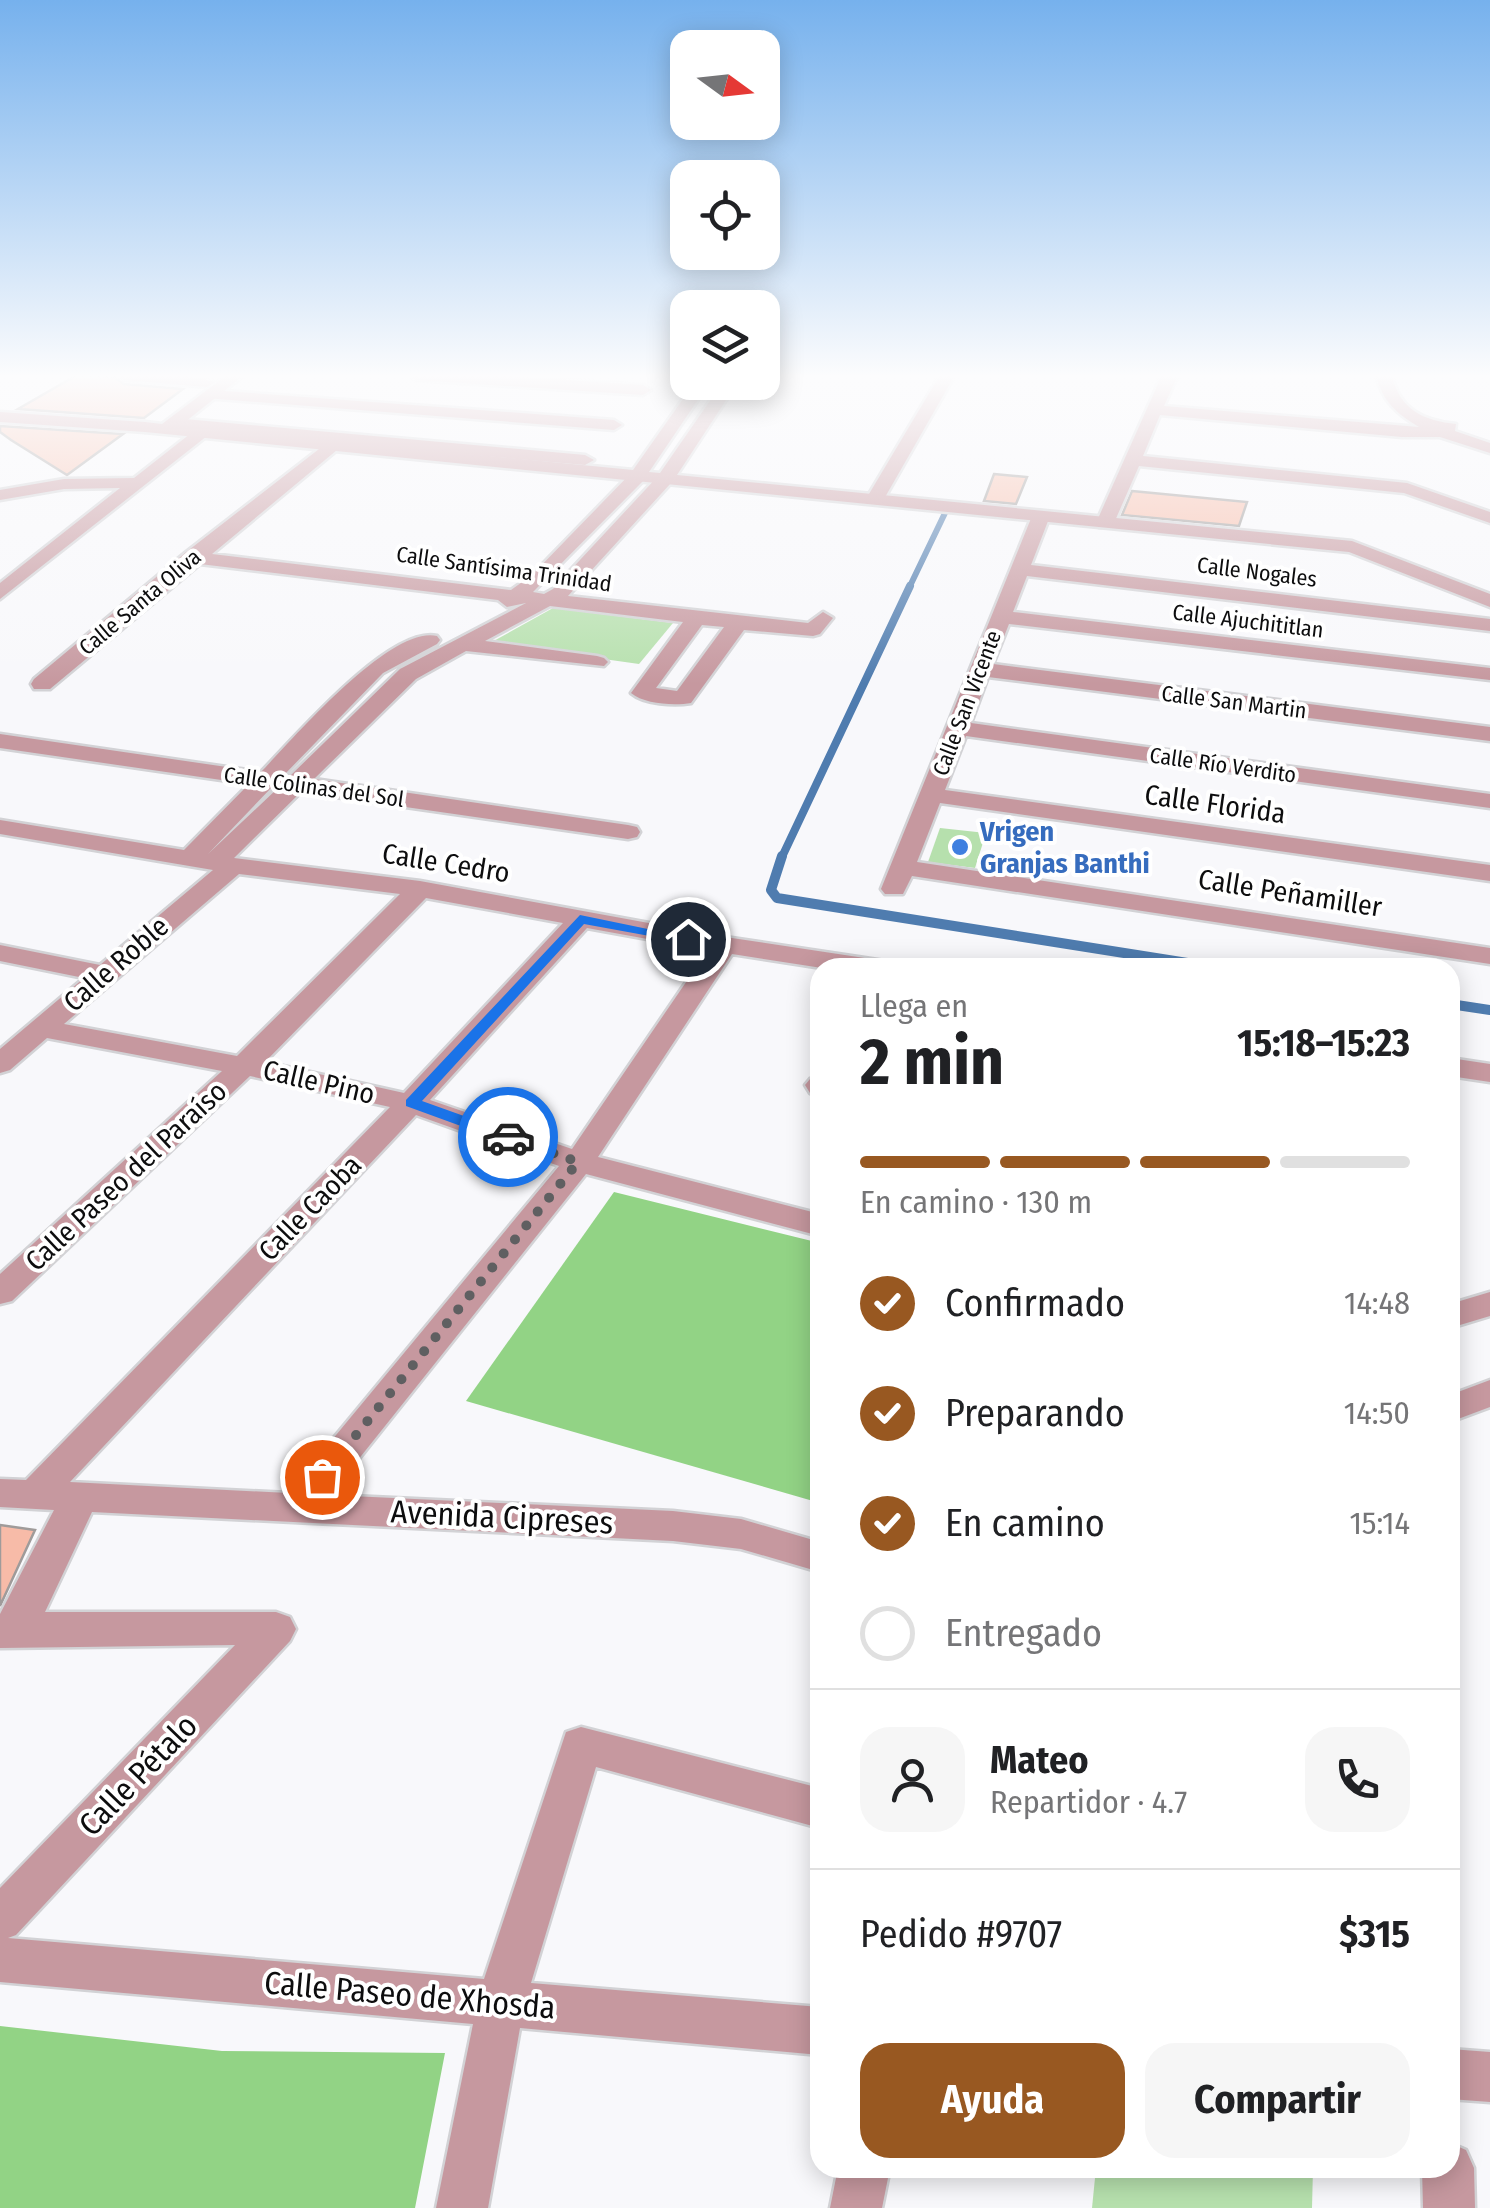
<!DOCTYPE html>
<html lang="es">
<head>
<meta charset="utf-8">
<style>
	:root { --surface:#fff; --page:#f6f6f6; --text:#202124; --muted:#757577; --line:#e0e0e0; --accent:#985821 }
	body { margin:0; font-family:"Fira Sans Condensed",sans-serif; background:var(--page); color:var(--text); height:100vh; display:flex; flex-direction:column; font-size:38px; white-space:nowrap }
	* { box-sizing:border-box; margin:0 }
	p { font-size:32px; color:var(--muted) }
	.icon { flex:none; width:55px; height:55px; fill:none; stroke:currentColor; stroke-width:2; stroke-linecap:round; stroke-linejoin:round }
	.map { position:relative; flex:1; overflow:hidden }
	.drawer { position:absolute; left:810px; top:958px; width:650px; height:1220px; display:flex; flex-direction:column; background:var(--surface); border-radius:30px; box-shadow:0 5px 25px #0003 }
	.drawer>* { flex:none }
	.needle { width:65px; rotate:105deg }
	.tools { position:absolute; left:670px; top:30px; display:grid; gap:20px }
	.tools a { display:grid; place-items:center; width:110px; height:110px; border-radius:20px; background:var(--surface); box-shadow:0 5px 25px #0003; font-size:50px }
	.pin { position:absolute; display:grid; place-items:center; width:85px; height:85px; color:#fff; margin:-42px; border:5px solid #fff; border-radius:50%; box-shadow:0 2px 10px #0007 }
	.courier { position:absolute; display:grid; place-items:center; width:100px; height:100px; margin:-50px; border:8px solid #1a73e8; border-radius:50%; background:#fff; color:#222; box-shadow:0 2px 12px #0007 }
	.headline em { font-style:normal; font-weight:700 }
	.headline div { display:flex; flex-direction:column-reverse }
	.headline { display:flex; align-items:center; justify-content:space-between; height:170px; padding:0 50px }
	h1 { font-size:65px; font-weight:700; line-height:75px }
	.bar { display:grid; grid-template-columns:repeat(4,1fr); gap:15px 10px; align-content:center; height:120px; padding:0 50px }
	.bar i { height:12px; border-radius:8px; background:var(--line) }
	.bar .current { background:var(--accent) }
	.bar p { grid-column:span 4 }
	.line { display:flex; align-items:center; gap:25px; padding:0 50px; border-top:2px solid var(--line) }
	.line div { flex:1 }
	.round { display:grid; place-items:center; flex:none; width:105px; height:105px; border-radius:30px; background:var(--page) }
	ol { padding:0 50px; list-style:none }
	li { display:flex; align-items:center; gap:30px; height:110px }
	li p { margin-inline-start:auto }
	li .icon { padding:10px; border-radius:50%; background:var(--accent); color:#fff; stroke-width:4 }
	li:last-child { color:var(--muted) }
	li i { width:55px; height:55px; border:5px solid var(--line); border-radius:50% }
	.button { display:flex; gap:20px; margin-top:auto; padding:20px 50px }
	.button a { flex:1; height:115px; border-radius:30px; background:var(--accent); color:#fff; font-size:40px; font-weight:700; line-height:115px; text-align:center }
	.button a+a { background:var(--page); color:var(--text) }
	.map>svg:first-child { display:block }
	.green { fill:#b6e0ad }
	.forest { fill:#92d385 }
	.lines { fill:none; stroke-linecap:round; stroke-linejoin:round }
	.stream-far2 { stroke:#4f7caf; stroke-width:6 }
	.stream-far1 { stroke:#4f7caf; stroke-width:8 }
	.stream { stroke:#4f7caf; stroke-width:10 }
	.building { fill:#f7bba8; stroke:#9f9b9a; stroke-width:2.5 }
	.minor-casing { stroke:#d2d2d5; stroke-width:5 }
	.tertiary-casing { stroke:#d2d2d5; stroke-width:5 }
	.minor { fill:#c6989f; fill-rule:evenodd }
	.tertiary { fill:#c6989f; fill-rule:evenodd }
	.route { fill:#1a73e8 }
	.done { stroke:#5f5f61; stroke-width:10; stroke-dasharray:0 18 }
	.shop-dot { fill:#3f7fe0; stroke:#fff; stroke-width:4 }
	.labels { text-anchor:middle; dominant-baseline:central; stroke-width:8; stroke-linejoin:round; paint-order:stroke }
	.far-street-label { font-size:22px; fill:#0d0d0e; stroke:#fff }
	.street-label { font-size:28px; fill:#0d0d0e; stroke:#fff }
	.shop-label { font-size:28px; font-weight:bold; fill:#366cbe; stroke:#fff; text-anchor:start }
	.near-street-label { font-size:32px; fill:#0d0d0e; stroke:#fff }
</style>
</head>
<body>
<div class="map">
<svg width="1490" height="2208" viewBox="0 0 1490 2208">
	<rect width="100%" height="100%" fill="#f8f8fb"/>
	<g class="green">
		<polygon points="553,608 673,623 639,664 490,643"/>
		<polygon points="940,828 986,833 975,868 928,862"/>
		<polygon points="1096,2168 1313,2168 1312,2208 1092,2208"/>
	</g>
	<g class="forest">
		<polygon points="614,1192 820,1243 820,1503 466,1401"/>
		<polygon points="0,2026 222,2051 445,2053 415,2208 0,2208"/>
	</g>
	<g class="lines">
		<polyline class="stream-far2" points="909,588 945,513"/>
		<polyline class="stream-far1" points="781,859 910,586"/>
		<g class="stream">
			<polyline points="782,856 771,890 777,898 1219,968"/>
			<polyline points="1450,1004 1490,1010"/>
		</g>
	</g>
	<g class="building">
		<polygon points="77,375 114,377 124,384 183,389 144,418 18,409"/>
		<polygon points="0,426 123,434 67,475 11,440 0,432"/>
		<polygon points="994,474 1027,477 1016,504 984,501"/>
		<polygon points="1132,491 1247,502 1239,526 1122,515"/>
		<polygon points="0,1525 35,1530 0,1606"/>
	</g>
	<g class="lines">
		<g class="minor-casing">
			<g id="minor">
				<polygon points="117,375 183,375 215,382 207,387 124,380"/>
				<polygon points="409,375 491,375 643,385 651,390 643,395 416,380"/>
				<polygon points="940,375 955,375 884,499 875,504 869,503 866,499"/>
				<path d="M1162,375H1178L1164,406L1419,427C1397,414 1382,401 1376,375H1392C1399,410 1425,421 1456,424L1455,431L1490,443V453L1440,437H1402L1160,415L1143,456L1407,483L1490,512V523L1404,493L1139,466L1114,523L1111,527H1099L1096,523Z"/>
				<polygon points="211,390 614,420 622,425 614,430 205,398 205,392"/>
				<polygon points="0,412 145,422 153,427 145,432 0,422"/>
				<path d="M174,418L585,455L594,460L585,465L337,443V450L212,554L511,590L532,575L632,472L638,471L647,476L644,480L533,592L544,594L553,589L659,475L665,474L674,479L671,483L568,596L808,623L823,612L833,618L820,634L813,636L744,630L691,703C674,706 644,704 631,693L683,622L550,606L485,641L597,656L604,658L608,662L604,666L466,651L416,679L314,779L628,825L637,827L640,832L637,837L628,839L301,792L234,858L420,881L725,937L891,962L894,968H822L732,954L598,1157L820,1214V1236L586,1174L330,1495L673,1511L741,1519L820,1542V1572L741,1549L673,1541L92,1512L45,1612H276L290,1617L296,1629L290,1641L16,1935L8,1938L484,1979L566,1732L581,1727L820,1788V1828L596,1767L531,1983L820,2007V2055L520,2028L488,2208H436L473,2024L0,1982V1888L235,1645L0,1648V1614L54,1510L0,1507V1479L26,1480L390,1107L250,1076L12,1301L0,1304V1274L222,1071L47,1038L10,1070L0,1073V1049L84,978L0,961V945L100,965L213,870L0,834V820L184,850L249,784L0,748V734L261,772C293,739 390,625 437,636L440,640L437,644L383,673L284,775L290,776L400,669L526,603L507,607L498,600L200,564L50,689H34L31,684L34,679L185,553L328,442L208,431L207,436L0,599V583L120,488L64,489L0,500V490L64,479L134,478L195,430L168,426L166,423ZM702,625L724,627L677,691L656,688ZM272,787L278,788L208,854ZM239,874L400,894L237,1056L64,1024ZM426,898L563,923L404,1093L265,1062ZM587,928L708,950L572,1149L430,1100ZM416,1115L559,1166L288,1493L70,1482Z"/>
				<polygon points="1041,511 1050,516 1031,565 1490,619 1490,631 1027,576 1013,612 1490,668 1490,680 1009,624 993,664 1490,727 1490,741 988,677 971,723 1490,794 1490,808 966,736 945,790 1490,865 1490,881 940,803 917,862 1490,948 1490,964 912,876 903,894 885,894 881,889 1032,516"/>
				<polygon points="1450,1058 1490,1064 1490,1082 1450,1076"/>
				<polygon points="820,1076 820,1096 810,1093 805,1085 810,1079"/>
				<polygon points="1490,1292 1490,1316 1450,1328 1450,1304"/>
				<polygon points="1490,1380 1490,1407 1450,1422 1450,1395"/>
				<polygon points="1450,2049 1490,2052 1490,2102 1450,2099"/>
				<polygon points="1450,2143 1466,2150 1474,2168 1475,2208 1423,2208 1422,2168 1450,2168"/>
				<polygon points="838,2168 890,2168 882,2208 830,2208"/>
			</g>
		</g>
		<g class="tertiary-casing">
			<polygon id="tertiary" points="227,375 244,375 180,426 633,470 695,382 710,382 649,472 660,473 723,382 738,382 677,475 1352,541 1490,594 1490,607 1349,552 145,432 137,427 145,422 162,424"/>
		</g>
		<use href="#minor" class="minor"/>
		<use href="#tertiary" class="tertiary"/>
	</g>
	<linearGradient id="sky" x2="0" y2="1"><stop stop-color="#76b1ed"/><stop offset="0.55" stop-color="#fcfcfd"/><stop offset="1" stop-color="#fcfcfd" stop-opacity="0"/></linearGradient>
	<rect width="1490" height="684" fill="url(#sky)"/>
	<polygon class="route" points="580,915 696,939 688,943 584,924 422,1101 514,1134 514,1141 502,1141 406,1106 406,1100"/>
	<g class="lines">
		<polyline class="done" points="322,1477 578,1162 508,1137"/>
	</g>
	<circle class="shop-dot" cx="960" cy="847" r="10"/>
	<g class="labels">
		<g class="far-street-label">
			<text transform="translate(504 569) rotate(8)">Calle Santísima Trinidad</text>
			<text transform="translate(1257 572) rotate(7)">Calle Nogales</text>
			<text transform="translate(140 602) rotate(-40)">Calle Santa Oliva</text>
			<text transform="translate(1248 621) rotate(7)">Calle Ajuchititlan</text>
			<text transform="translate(1234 702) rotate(7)">Calle San Martin</text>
			<text transform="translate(967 703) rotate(-69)">Calle San Vicente</text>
			<text transform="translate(1223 765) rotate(8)">Calle Río Verdito</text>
			<text transform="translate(314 787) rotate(8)">Calle Colinas del Sol</text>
		</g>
		<g class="street-label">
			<text transform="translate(1215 804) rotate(8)">Calle Florida</text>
			<text transform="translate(446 863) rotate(9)">Calle Cedro</text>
			<text transform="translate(1290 893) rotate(9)">Calle Peñamiller</text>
			<text transform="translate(116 964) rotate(-41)">Calle Roble</text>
			<text transform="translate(319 1082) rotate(13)">Calle Pino</text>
			<text transform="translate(126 1176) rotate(-43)">Calle Paseo del Paraíso</text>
			<text transform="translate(310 1208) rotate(-46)">Calle Caoba</text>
		</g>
		<g class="shop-label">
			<text x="980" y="831">Vrigen<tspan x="980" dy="32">Granjas Banthi</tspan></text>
		</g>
		<g class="near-street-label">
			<text transform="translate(502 1517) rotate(3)">Avenida Cipreses</text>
			<text transform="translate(138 1775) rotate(-46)">Calle Pétalo</text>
			<text transform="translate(410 1995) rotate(5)">Calle Paseo de Xhosda</text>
		</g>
	</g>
</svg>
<div class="tools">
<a><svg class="needle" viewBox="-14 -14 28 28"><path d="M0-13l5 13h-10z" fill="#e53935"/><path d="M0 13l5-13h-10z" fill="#757577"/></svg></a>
<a><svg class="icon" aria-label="locate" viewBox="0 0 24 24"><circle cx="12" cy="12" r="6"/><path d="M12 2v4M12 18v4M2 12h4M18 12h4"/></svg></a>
<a><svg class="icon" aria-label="layers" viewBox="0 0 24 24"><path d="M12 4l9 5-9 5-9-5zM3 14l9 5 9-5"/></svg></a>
</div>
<div class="pin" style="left:322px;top:1477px;background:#ea580c"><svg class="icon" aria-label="bag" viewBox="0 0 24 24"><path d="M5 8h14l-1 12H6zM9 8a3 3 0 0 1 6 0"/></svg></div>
<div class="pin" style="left:688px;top:939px;background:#1f2937"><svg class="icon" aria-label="home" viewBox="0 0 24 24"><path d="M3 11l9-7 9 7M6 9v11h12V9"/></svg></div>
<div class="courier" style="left:508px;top:1137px"><svg class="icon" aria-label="car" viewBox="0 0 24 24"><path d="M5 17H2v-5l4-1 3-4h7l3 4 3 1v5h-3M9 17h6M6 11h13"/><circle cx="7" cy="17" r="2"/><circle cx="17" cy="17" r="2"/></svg></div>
<section class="drawer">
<div class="headline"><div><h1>2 min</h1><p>Llega en</p></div><em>15:18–15:23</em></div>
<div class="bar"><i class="current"></i><i class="current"></i><i class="current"></i><i></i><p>En camino · 130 m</p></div>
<ol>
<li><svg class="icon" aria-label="check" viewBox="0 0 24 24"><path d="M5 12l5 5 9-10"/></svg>Confirmado<p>14:48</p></li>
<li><svg class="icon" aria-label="check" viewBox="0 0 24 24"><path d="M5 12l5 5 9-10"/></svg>Preparando<p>14:50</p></li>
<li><svg class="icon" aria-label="check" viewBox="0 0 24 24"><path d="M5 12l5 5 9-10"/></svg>En camino<p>15:14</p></li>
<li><i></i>Entregado</li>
</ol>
<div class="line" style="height:180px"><a class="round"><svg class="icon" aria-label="person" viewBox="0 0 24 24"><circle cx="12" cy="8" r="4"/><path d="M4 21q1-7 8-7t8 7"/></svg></a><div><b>Mateo</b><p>Repartidor · 4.7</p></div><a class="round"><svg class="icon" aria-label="phone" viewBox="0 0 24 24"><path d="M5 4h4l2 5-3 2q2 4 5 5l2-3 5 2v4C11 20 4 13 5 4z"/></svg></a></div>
<div class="line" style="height:130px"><div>Pedido #9707</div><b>$315</b></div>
<div class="button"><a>Ayuda</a><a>Compartir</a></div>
</section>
</div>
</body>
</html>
